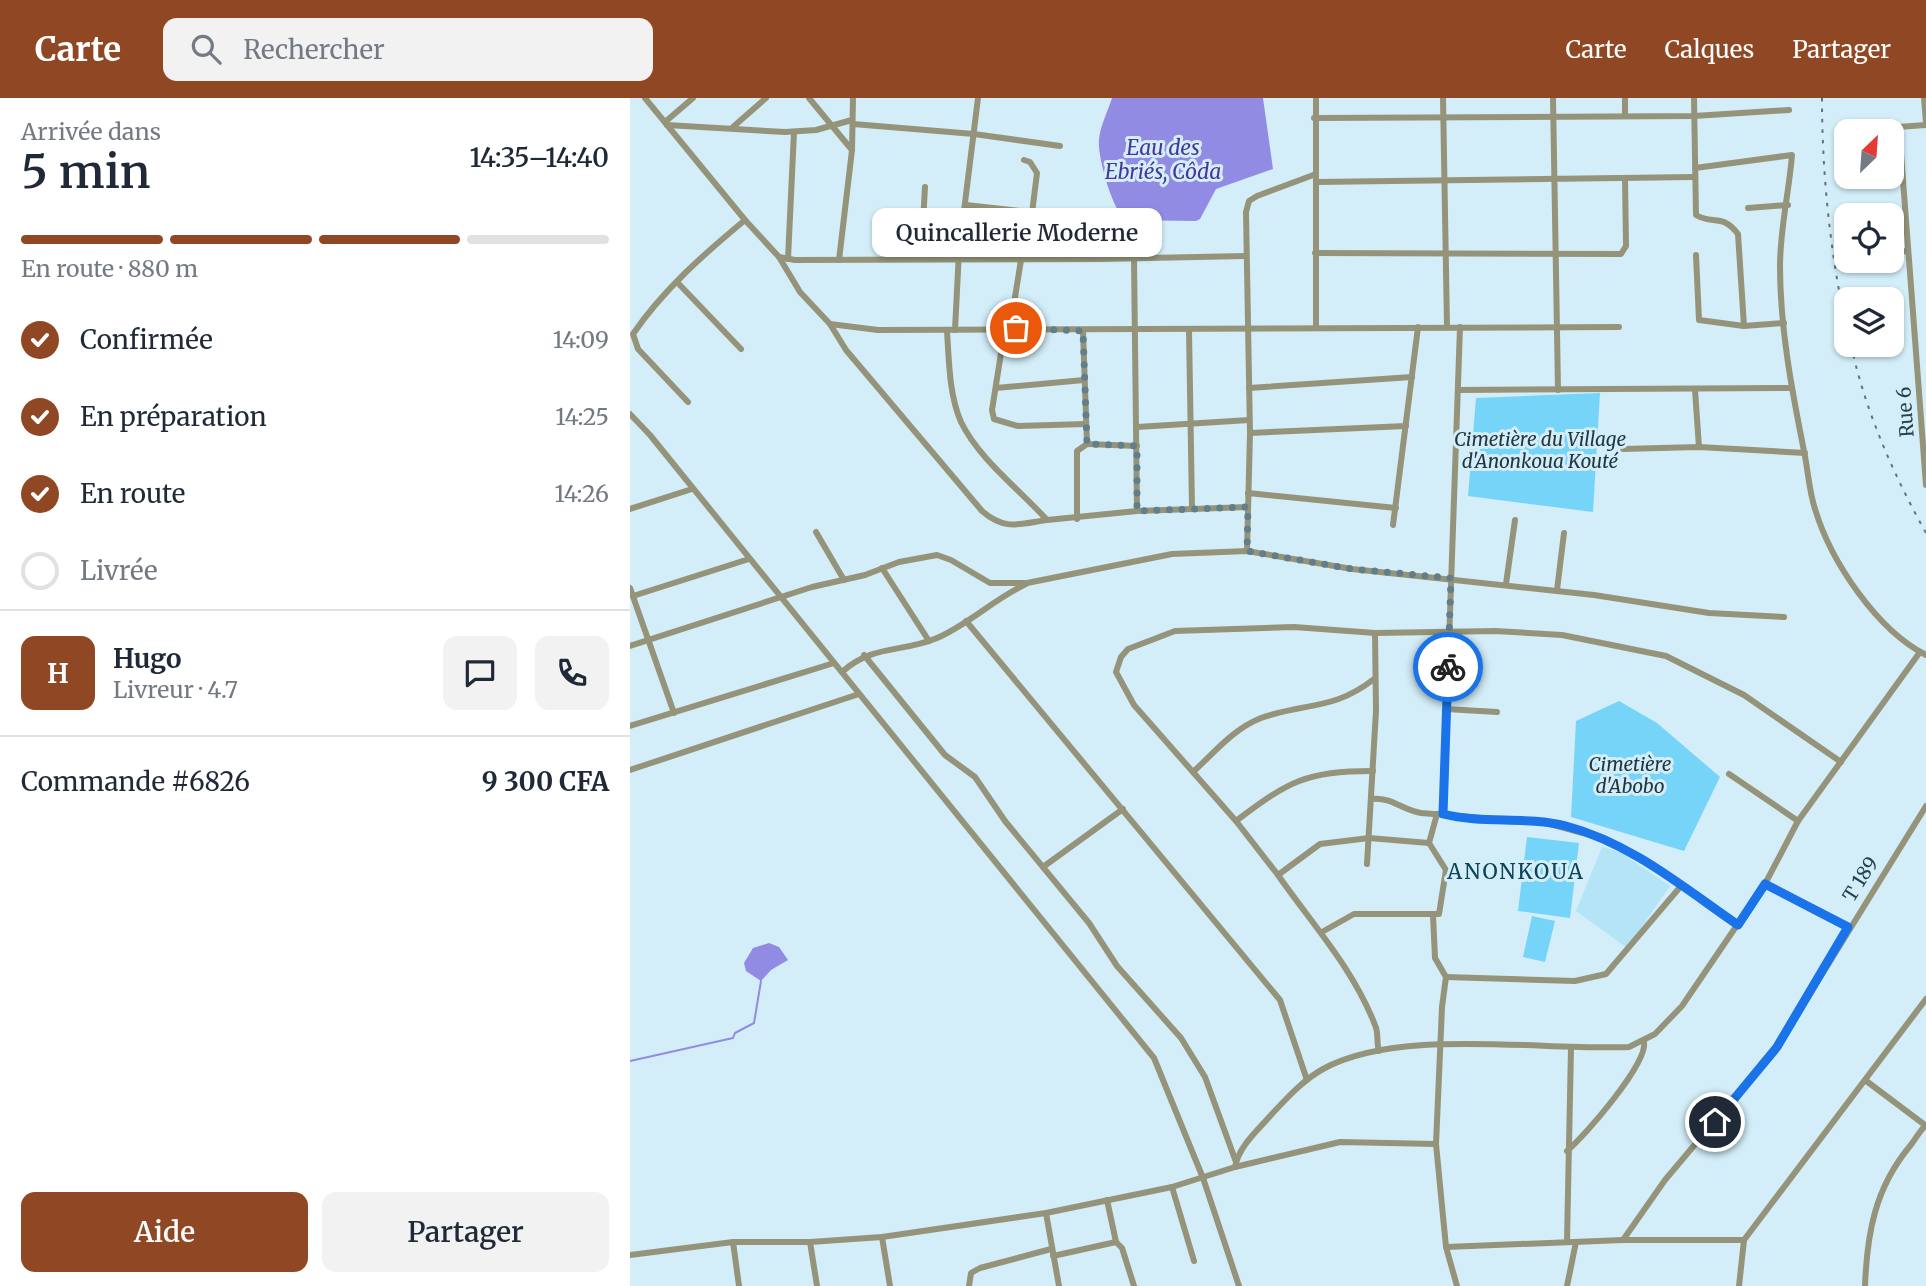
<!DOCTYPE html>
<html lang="fr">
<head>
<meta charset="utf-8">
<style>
	:root { --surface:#fff; --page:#f2f2f3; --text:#1f2937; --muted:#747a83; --line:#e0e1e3; --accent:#8f4823 }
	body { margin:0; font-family:Merriweather,serif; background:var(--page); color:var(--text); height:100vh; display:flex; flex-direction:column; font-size:26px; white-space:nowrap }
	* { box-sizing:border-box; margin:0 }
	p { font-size:23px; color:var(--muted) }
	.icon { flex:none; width:38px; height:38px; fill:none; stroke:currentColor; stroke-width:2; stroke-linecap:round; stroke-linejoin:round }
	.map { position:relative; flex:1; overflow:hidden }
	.sheet { display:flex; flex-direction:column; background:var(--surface); width:630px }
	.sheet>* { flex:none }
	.needle { width:46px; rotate:25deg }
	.buttons { position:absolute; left:1204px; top:21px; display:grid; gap:14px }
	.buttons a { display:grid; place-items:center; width:70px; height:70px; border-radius:14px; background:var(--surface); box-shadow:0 2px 5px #0004; font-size:35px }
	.pin { position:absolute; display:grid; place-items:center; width:60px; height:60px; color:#fff; margin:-30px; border:4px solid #fff; border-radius:50%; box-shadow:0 2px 7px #0007 }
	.courier { position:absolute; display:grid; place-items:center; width:70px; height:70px; margin:-35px; border:5px solid #1a73e8; border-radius:50%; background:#fff; color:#222; box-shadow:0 2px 9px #0007 }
	.bubble { position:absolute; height:49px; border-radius:14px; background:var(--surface); box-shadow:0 2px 5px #0004; font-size:23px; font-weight:600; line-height:49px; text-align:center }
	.overview em { font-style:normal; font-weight:600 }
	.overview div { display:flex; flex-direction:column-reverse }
	.overview { display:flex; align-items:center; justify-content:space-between; height:119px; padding:0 21px }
	h1 { font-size:46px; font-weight:600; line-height:52px }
	.bar { display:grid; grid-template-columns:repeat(4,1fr); gap:10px 7px; align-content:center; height:84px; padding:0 21px }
	.bar i { height:9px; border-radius:5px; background:var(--line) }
	.bar .selected { background:var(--accent) }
	.bar p { grid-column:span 4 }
	.line { display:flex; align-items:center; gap:18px; padding:0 21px; border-top:2px solid var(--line) }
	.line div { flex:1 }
	.round { display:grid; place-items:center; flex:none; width:74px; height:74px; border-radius:14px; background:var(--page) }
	ol { padding:0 21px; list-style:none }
	li { display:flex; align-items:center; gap:21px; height:77px }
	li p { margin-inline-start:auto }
	li .icon { padding:7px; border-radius:50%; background:var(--accent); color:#fff; stroke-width:4 }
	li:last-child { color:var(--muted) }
	li i { width:38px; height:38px; border:4px solid var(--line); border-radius:50% }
	.button { display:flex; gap:14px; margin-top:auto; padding:14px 21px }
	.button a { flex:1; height:80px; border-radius:14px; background:var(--accent); color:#fff; font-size:28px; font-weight:600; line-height:80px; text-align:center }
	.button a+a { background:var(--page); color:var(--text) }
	header { display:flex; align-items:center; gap:42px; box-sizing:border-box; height:98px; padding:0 35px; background:var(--accent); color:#fff }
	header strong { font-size:33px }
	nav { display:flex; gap:38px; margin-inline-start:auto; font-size:24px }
	.search { width:490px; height:63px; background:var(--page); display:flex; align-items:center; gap:18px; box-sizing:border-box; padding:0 24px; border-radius:14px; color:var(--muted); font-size:26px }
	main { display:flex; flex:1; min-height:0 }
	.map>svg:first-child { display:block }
	.built { fill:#b6e4f7 }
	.green { fill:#76d4f8 }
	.water { fill:#928be4 }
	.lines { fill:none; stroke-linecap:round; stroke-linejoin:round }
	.stream { stroke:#928be4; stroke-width:2 }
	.minor { stroke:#95947a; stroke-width:6 }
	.rail { stroke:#5a7682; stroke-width:2; stroke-dasharray:3.5 7; stroke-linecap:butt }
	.done { stroke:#617e89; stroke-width:7; stroke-dasharray:0 12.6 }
	.route { stroke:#1a73e8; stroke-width:9 }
	.labels { text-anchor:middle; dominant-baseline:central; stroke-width:6; stroke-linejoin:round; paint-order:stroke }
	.street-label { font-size:19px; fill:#24414d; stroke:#d3eef9 }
	.park-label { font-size:19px; font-style:italic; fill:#21363f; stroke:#d3eef9 }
	.water-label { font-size:21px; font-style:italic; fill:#49369d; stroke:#d3eef9 }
	.neighbourhood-label { font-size:21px; letter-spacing:2px; fill:#0a4457; stroke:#d3eef9 }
</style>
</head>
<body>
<header>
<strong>Carte</strong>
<div class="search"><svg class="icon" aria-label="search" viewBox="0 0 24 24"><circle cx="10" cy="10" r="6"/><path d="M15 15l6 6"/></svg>Rechercher</div>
<nav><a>Carte</a><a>Calques</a><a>Partager</a></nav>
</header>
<main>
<section class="sheet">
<div class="overview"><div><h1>5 min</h1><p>Arrivée dans</p></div><em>14:35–14:40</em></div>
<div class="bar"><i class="selected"></i><i class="selected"></i><i class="selected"></i><i></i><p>En route · 880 m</p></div>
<ol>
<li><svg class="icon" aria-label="check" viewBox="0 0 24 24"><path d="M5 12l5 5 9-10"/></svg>Confirmée<p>14:09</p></li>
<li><svg class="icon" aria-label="check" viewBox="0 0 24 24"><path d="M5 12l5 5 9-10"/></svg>En préparation<p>14:25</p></li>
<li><svg class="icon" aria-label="check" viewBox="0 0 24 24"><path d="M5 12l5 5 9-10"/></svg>En route<p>14:26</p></li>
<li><i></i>Livrée</li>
</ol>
<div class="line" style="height:126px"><b class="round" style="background:var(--accent);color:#fff">H</b><div><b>Hugo</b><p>Livreur · 4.7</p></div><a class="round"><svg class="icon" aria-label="chat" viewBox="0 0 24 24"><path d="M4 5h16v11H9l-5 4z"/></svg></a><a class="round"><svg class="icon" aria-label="phone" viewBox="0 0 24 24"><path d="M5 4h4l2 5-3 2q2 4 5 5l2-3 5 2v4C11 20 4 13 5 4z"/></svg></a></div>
<div class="line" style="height:91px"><div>Commande #6826</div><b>9 300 CFA</b></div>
<div class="button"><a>Aide</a><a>Partager</a></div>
</section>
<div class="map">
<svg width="1296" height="1188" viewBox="0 0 1296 1188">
	<rect width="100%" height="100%" fill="#d3eef9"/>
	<polygon class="built" points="972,749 990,754 1040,788 997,850 946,813"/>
	<g class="green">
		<polygon points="970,295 963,414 838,398 846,300"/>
		<polygon points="989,603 1027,625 1090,679 1054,753 941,719 946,623"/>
		<polygon points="897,739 949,745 940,820 888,813"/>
		<polygon points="902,818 925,823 915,864 893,859"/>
	</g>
	<g class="water">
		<path d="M482,0H633L643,71L586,91L570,121L566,123L496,122C483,115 467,57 469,42C470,28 478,13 482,0Z"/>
		<polygon points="139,845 149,849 158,862 141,872 131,883 116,873 114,865 123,850"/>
	</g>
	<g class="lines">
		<polyline class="stream" points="0,963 103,940 105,935 124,925 131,883"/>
		<g class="minor">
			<polyline points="15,0 115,122"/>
			<polyline points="179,0 222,52"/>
			<polyline points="686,0 686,230"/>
			<polyline points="813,0 817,229"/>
			<polyline points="923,0 928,292"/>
			<polyline points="995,0 995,18"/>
			<path d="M1064,0L1066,117C1083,127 1092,115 1108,136L1114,228"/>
			<polyline points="1294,0 1296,25"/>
			<polyline points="684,20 1064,18 1159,12"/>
			<polyline points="35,24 63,0"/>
			<polyline points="223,26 344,36 430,48"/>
			<polyline points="37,27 155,34 186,32 222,22"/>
			<polyline points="103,29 136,0"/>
			<polyline points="1269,29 1296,387"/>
			<polyline points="1212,33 1296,27"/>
			<polyline points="394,62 400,64 407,75 402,115"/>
			<path d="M1065,70L1162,57C1159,94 1150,131 1150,168C1150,230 1162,293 1174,353C1178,372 1179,393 1185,411C1201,464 1247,532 1296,557"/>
			<polyline points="686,84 1064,79"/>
			<polyline points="1118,110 1158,107"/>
			<polyline points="1262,154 1278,153"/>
			<polyline points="685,155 991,156 996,148 995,80"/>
			<polyline points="1066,157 1069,222 1114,228 1154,225"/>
			<polyline points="149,159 170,194 200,226 248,232 989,229"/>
			<polyline points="158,161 164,34"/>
			<polyline points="291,161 295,89"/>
			<polyline points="469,161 616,158"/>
			<polyline points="504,161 507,413"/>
			<polyline points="209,162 222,52 223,0"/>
			<polyline points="47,184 111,251"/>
			<path d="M200,226L216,252L352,413C375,433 389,426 417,422"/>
			<polyline points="375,230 362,312 364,321 388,328 456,326"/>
			<polyline points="380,230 391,162"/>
			<polyline points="325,232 329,153 348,0"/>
			<polyline points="559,232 562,410"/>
			<path d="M317,233C319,262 319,297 331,324C349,361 389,391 417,422L507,413L618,409"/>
			<polyline points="366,290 454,282"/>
			<polyline points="619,290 782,279"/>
			<polyline points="828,292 1162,290"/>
			<polyline points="1065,292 1069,349"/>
			<path d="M58,304L8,251L3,236C33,192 74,156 115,122L149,159L165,162L469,161L464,121L336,107"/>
			<polyline points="0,316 20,337 524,960 573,1080 609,1188"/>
			<polyline points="507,329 619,322"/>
			<polyline points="620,335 776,328"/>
			<polyline points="457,346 507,348"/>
			<polyline points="993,351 1069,349 1175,355"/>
			<polyline points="618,395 766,410"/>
			<polyline points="0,411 62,391"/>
			<polyline points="447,421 447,353 457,346 453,233"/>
			<polyline points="763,427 788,229"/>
			<polyline points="186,434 214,482"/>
			<polyline points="617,453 620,335 616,114 619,103 627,98 686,76"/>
			<polyline points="252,470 299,543"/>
			<polyline points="876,486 885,422"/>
			<polyline points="0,490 44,615"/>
			<polyline points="927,492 934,435"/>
			<polyline points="3,498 119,461"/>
			<polyline points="336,523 650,902 677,982"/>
			<polyline points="0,548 182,489 235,477 269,464 307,457 321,462 360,485 397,485 542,456 617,453 722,471 964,497 1079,515 1154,519"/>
			<polyline points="234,557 315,657 345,679 375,723 459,825 487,868 551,940 575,979 606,1064"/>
			<path d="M212,574C243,546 272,555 307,540C339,526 364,501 396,486"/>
			<polyline points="816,611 867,614"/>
			<polyline points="0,628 204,565"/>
			<polyline points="0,672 229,596"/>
			<path d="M563,674C584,655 603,631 631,620C676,604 703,613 744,581"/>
			<polyline points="1099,676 1168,723"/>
			<path d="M742,701C762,699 772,712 791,715L916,725L975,741L1011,760L1108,827"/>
			<polyline points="813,716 830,229"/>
			<path d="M606,723C659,683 676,673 743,673"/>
			<polyline points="799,745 739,740 690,746 648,777 606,723 504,607 486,574 491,559 498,551 545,533 664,529 745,535 865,533 932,537 1036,558 1114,597 1211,664"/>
			<polyline points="799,745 807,716"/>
			<polyline points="737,766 746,613 745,535"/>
			<polyline points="413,769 493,711"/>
			<path d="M648,777C682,826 723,870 745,927C749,935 746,944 749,953"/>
			<polyline points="1135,786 1218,829"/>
			<polyline points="803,817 805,860 816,879 812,909 806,1046 816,1149 993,1142 1114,1142"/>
			<polyline points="692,834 724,816 809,816 816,772 799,745"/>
			<polyline points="816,879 945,883 976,876 1051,788"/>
			<polyline points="1235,982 1295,1027"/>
			<path d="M937,1053C955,1038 1018,965 1014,944"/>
			<path d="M605,1069C609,1048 627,1033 641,1017C656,1001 673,982 693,971C769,929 912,953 999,949L1025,936L1052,908L1135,786L1168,723L1290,554"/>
			<polyline points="542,1089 564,1163"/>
			<polyline points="477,1102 486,1144 492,1150 504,1188"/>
			<polyline points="416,1115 429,1188"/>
			<polyline points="252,1139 260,1188"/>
			<polyline points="993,1142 1035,1082 1147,949 1296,708"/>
			<polyline points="937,1143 941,950"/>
			<polyline points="103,1144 109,1188"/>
			<polyline points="180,1144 187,1188"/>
			<polyline points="816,1149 827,1188"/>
			<polyline points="0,1157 103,1144 180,1144 252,1139 416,1115 542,1089 605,1069 710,1044 806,1046"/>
			<polyline points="423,1158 486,1144"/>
			<polyline points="339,1188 341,1175 350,1170 421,1151"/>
			<polyline points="937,1188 946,1144"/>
			<polyline points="1109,1188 1114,1142 1296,901"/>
			<path d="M1235,1188C1237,1135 1245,1090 1280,1048C1285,1042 1290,1032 1296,1027"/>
		</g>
		<g class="rail">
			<path d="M1192,0C1192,75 1200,154 1216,228"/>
			<path d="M1221,247C1235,312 1263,376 1296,435"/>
		</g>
	</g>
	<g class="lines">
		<polyline class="done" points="386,230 453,233 457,346 507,348 507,413 618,409 617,453 722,471 821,480 818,569"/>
		<path class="route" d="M818,569L813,716C853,726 896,718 936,728C1001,745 1054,790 1108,827L1135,786L1218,829L1147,949L1085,1024"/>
	</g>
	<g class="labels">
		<g class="street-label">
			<text transform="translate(1275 314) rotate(-94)">Rue 6</text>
			<text transform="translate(1230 781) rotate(-58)">T 189</text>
		</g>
		<g class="park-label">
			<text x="910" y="341">Cimetière du Village<tspan x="910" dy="22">d'Anonkoua Kouté</tspan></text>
			<text x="1000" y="666">Cimetière<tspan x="1000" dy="22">d'Abobo</tspan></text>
		</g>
		<g class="water-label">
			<text x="533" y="49">Eau des<tspan x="533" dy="24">Ebriés, Côda</tspan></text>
		</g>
		<g class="neighbourhood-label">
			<text x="886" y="773">ANONKOUA</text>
		</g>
	</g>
</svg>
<div class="buttons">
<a><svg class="needle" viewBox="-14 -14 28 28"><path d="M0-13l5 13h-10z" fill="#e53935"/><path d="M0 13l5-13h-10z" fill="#747a83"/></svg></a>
<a><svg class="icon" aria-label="locate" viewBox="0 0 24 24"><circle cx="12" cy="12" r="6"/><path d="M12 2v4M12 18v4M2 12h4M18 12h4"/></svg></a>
<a><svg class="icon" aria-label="layers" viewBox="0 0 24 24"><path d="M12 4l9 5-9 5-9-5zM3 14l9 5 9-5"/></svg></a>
</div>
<div class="pin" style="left:386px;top:230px;background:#ea580c"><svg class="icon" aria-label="bag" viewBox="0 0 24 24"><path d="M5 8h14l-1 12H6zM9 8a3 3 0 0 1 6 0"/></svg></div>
<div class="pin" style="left:1085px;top:1024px;background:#1f2937"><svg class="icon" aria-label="home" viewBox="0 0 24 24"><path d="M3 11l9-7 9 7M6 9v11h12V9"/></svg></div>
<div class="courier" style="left:818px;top:569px"><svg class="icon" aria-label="bike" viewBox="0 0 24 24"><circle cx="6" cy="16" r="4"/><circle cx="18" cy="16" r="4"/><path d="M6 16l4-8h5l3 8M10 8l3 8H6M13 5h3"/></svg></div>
<div class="bubble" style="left:242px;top:110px;width:290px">Quincallerie Moderne</div>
</div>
</main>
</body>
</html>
